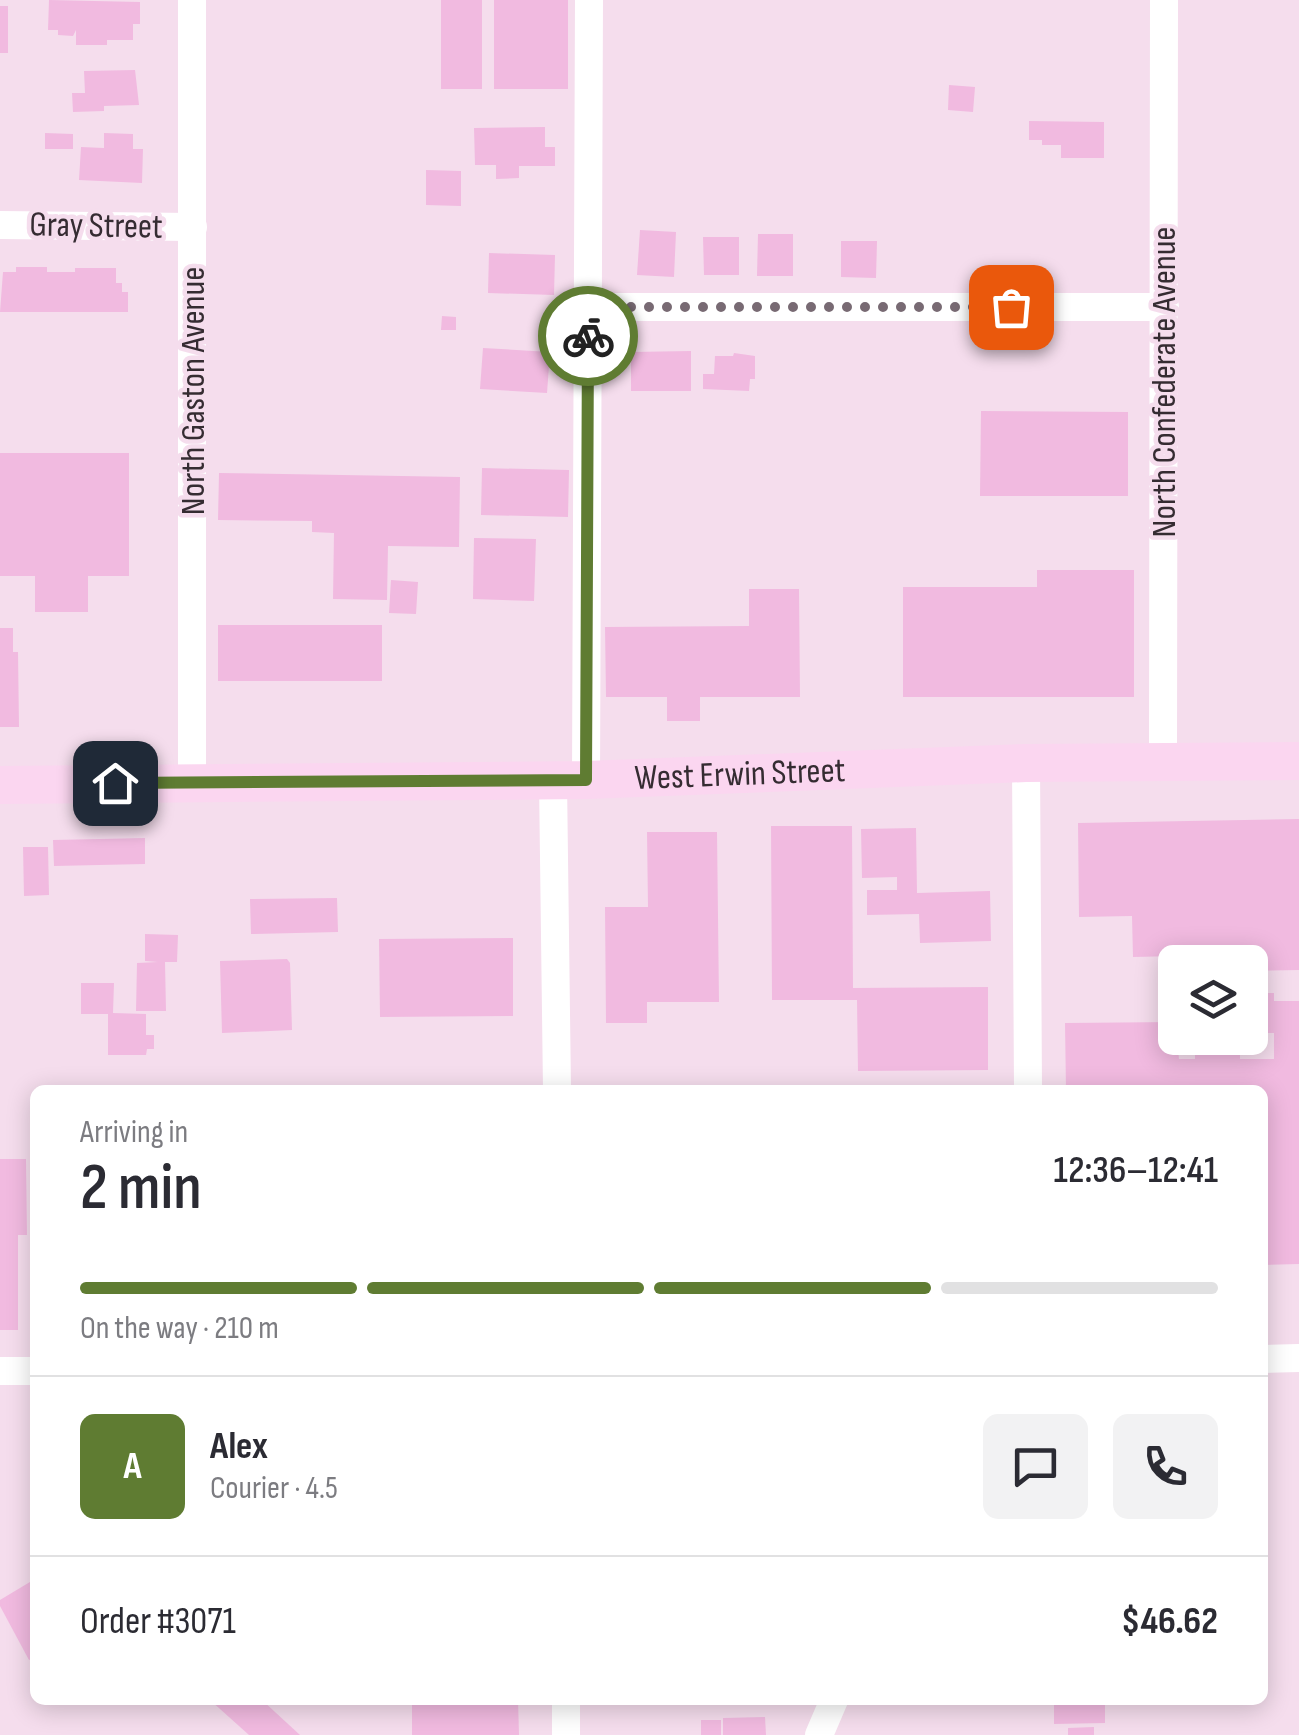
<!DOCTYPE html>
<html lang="en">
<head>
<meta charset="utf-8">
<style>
	:root { --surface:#fff; --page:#f2f2f3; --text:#2b2b33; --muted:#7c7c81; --line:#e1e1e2; --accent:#5f7c32 }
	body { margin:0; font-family:"Sofia Sans Condensed",sans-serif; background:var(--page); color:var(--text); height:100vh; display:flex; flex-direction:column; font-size:38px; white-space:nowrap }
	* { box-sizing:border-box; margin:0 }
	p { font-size:32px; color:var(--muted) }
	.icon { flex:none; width:55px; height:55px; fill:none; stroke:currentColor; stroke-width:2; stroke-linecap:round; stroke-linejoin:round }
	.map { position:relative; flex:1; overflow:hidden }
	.side { position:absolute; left:30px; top:1085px; width:1238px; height:620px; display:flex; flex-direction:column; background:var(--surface); border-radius:15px; box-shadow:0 5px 25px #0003 }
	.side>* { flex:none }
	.tools { position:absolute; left:1158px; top:945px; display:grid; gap:20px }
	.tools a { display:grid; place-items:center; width:110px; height:110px; border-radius:15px; background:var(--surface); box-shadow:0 5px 25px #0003; font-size:50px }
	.pin { position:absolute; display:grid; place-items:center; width:85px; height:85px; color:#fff; margin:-42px; border-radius:20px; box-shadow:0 5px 15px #0006 }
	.courier { position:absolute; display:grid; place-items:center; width:100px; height:100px; margin:-50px; border:8px solid #5f7c32; border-radius:50%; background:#fff; color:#222; box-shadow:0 2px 12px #0007 }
	.headline em { font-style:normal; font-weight:600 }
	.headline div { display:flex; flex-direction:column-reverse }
	.headline { display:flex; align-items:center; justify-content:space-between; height:170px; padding:0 50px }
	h1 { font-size:65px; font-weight:600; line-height:75px }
	.bar { display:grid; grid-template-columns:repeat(4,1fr); gap:15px 10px; align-content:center; height:120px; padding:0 50px }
	.bar i { height:12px; border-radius:8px; background:var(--line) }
	.bar .active { background:var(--accent) }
	.bar p { grid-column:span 4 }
	.line { display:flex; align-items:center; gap:25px; padding:0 50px; border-top:2px solid var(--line) }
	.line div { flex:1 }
	.round { display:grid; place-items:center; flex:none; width:105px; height:105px; border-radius:15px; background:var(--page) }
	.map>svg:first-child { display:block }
	.building { fill:#f1bae0 }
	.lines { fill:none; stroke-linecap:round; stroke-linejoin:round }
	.minor { stroke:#fff; stroke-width:28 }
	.major { stroke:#fbd6f0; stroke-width:38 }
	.done { stroke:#786a73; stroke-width:10; stroke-dasharray:0 18 }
	.route { stroke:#5f7c32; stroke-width:12 }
	.labels { text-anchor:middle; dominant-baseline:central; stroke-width:9; stroke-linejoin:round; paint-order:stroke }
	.street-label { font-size:35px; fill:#352c32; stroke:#f5dded }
</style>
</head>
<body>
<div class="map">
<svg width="1299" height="1735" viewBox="0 0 1299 1735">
	<rect width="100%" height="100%" fill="#f5dded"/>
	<g class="building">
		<polygon points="49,0 140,2 140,24 133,24 133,40 107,40 107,45 76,45 76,30 73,36 58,35 58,30 48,30"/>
		<rect x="441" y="0" width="41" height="89"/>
		<rect x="494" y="0" width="74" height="89"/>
		<rect x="0" y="6" width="8" height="47"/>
		<polygon points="135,70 139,105 104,106 104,111 73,112 72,93 85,93 84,71"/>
		<polygon points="949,85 975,87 973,112 948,110"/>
		<polygon points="1029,121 1104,122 1104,158 1061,158 1061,145 1042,145 1042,140 1029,140"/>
		<polygon points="545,127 545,147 555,147 555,166 519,166 519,178 496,179 496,165 475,165 474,128"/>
		<polygon points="45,133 73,134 73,149 45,149"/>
		<polygon points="104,133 133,134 133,149 143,149 142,183 79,180 81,147 104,148"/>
		<polygon points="426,170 461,171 461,206 426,205"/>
		<polygon points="640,230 676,232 674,277 637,275"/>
		<polygon points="758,234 793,234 793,276 757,276"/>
		<polygon points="703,237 739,237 739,275 704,275"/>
		<polygon points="841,241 877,241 876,278 841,277"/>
		<polygon points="489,253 555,255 554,295 488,293"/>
		<polygon points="16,267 47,267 47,272 75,272 75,268 116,268 116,283 122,283 122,292 128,292 128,312 0,312 3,272 16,272"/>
		<polygon points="442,316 456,317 456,330 441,330"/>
		<polygon points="483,348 550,352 547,393 480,389"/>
		<polygon points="691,351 691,391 631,391 631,352"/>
		<polygon points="734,353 755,356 755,379 750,379 749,391 703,389 703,374 714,374 715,356 733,356"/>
		<polygon points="981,411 1128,412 1128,496 980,496"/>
		<polygon points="0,453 129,453 129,576 88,576 88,612 35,612 35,576 0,576"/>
		<polygon points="482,468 569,470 568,517 481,515"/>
		<polygon points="219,473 460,477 459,547 388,546 387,600 333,599 334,533 312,532 312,521 218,520"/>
		<polygon points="474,538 536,539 534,601 473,599"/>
		<polygon points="1037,570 1134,570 1134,697 903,697 903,587 1037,587"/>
		<polygon points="391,580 418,582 416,614 389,613"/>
		<polygon points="749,589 799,589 800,697 700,697 700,721 667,721 667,697 606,697 605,627 749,626"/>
		<rect x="218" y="625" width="164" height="56"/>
		<polygon points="0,628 13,628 13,652 18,652 19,727 0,727"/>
		<polygon points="1299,819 1299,970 1250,971 1250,962 1179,962 1178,956 1133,957 1132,916 1079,917 1078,823"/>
		<polygon points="771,826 852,826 853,988 988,987 988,1070 858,1071 857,1000 772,1000"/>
		<polygon points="916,828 917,893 990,891 991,941 920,943 919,914 867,915 867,890 897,890 897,877 862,878 861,829"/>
		<polygon points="647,832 717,832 719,1002 647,1002 647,1023 606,1023 605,907 648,907"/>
		<polygon points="145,838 145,864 54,866 53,840"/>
		<polygon points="23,847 48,847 49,895 24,896"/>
		<polygon points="337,898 338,932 251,934 250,899"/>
		<polygon points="145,934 178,935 177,962 165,962 166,1011 136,1011 137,963 158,962 145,961"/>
		<polygon points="513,938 513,1016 380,1017 379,939"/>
		<polygon points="287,959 290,963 292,1030 222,1033 220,961"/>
		<polygon points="81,983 114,983 113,1013 146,1014 146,1035 154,1035 154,1049 147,1049 146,1055 108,1055 108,1014 81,1014"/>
		<polygon points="1250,993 1274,993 1274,1001 1299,1001 1299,1264 1262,1265 1262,1090 1066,1090 1065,1023 1175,1022 1179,1059 1195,1059 1195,1038 1240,1038 1240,1059 1274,1059 1274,1033 1250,1033"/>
		<polygon points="0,1159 26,1159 27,1235 18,1235 18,1330 0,1330"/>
		<polygon points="35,1579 35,1657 29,1660 0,1606 0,1600"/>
		<polygon points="210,1700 262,1700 300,1735 249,1735"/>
		<polygon points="412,1700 518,1700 519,1735 412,1735"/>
		<polygon points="1054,1700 1105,1700 1105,1723 1054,1724"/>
		<polygon points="765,1717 766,1735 723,1735 723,1718"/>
		<rect x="701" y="1720" width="20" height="15"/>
		<polygon points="1094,1727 1094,1735 1068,1735 1068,1728"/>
	</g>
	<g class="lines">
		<g class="minor">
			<polyline points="192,0 192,782"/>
			<polyline points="0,225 193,227"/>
			<polyline points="588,307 1165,307"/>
			<polyline points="1026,763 1028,1090"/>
			<polyline points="1163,763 1164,0"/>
			<polyline points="553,780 557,1090"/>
			<polyline points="586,780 589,0"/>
			<polyline points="1262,1359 1299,1358"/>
			<polyline points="0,1371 35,1371"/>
			<polyline points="566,1700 566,1735"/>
			<polyline points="819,1735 834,1700"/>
		</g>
		<path class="major" id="s1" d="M0,785L586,780L1026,763L1299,761"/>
	</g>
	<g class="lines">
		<polyline class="done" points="588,336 588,307 1011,307"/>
		<polyline class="route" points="115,783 586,780 588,336"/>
	</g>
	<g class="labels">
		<g class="street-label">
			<text transform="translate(96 226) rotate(1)">Gray Street</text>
			<text transform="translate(1164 382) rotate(-90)">North Confederate Avenue</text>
			<text transform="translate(193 391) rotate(-90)">North Gaston Avenue</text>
			<text stroke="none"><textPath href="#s1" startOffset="740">West Erwin Street</textPath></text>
		</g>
	</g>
</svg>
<div class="tools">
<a><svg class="icon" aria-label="layers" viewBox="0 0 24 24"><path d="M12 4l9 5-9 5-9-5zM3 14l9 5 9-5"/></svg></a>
</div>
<div class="pin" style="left:1011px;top:307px;background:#ea580c"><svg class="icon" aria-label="bag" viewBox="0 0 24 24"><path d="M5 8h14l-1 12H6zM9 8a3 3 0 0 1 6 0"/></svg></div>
<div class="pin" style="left:115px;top:783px;background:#1f2937"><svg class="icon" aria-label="home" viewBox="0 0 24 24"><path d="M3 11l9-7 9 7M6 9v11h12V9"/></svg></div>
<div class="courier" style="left:588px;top:336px"><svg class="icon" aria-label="bike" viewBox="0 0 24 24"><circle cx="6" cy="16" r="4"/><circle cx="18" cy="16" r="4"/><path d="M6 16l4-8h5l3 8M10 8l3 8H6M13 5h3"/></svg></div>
<section class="side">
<div class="headline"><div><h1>2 min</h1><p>Arriving in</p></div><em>12:36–12:41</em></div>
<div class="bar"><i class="active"></i><i class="active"></i><i class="active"></i><i></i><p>On the way · 210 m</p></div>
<div class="line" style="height:180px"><b class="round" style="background:var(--accent);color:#fff">A</b><div><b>Alex</b><p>Courier · 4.5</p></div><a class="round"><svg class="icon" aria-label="chat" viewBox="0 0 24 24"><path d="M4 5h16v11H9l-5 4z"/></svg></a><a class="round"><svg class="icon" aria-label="phone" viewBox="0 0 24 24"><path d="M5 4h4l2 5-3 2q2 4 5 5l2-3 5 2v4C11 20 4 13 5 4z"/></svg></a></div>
<div class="line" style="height:130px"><div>Order #3071</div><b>$46.62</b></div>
</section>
</div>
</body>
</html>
